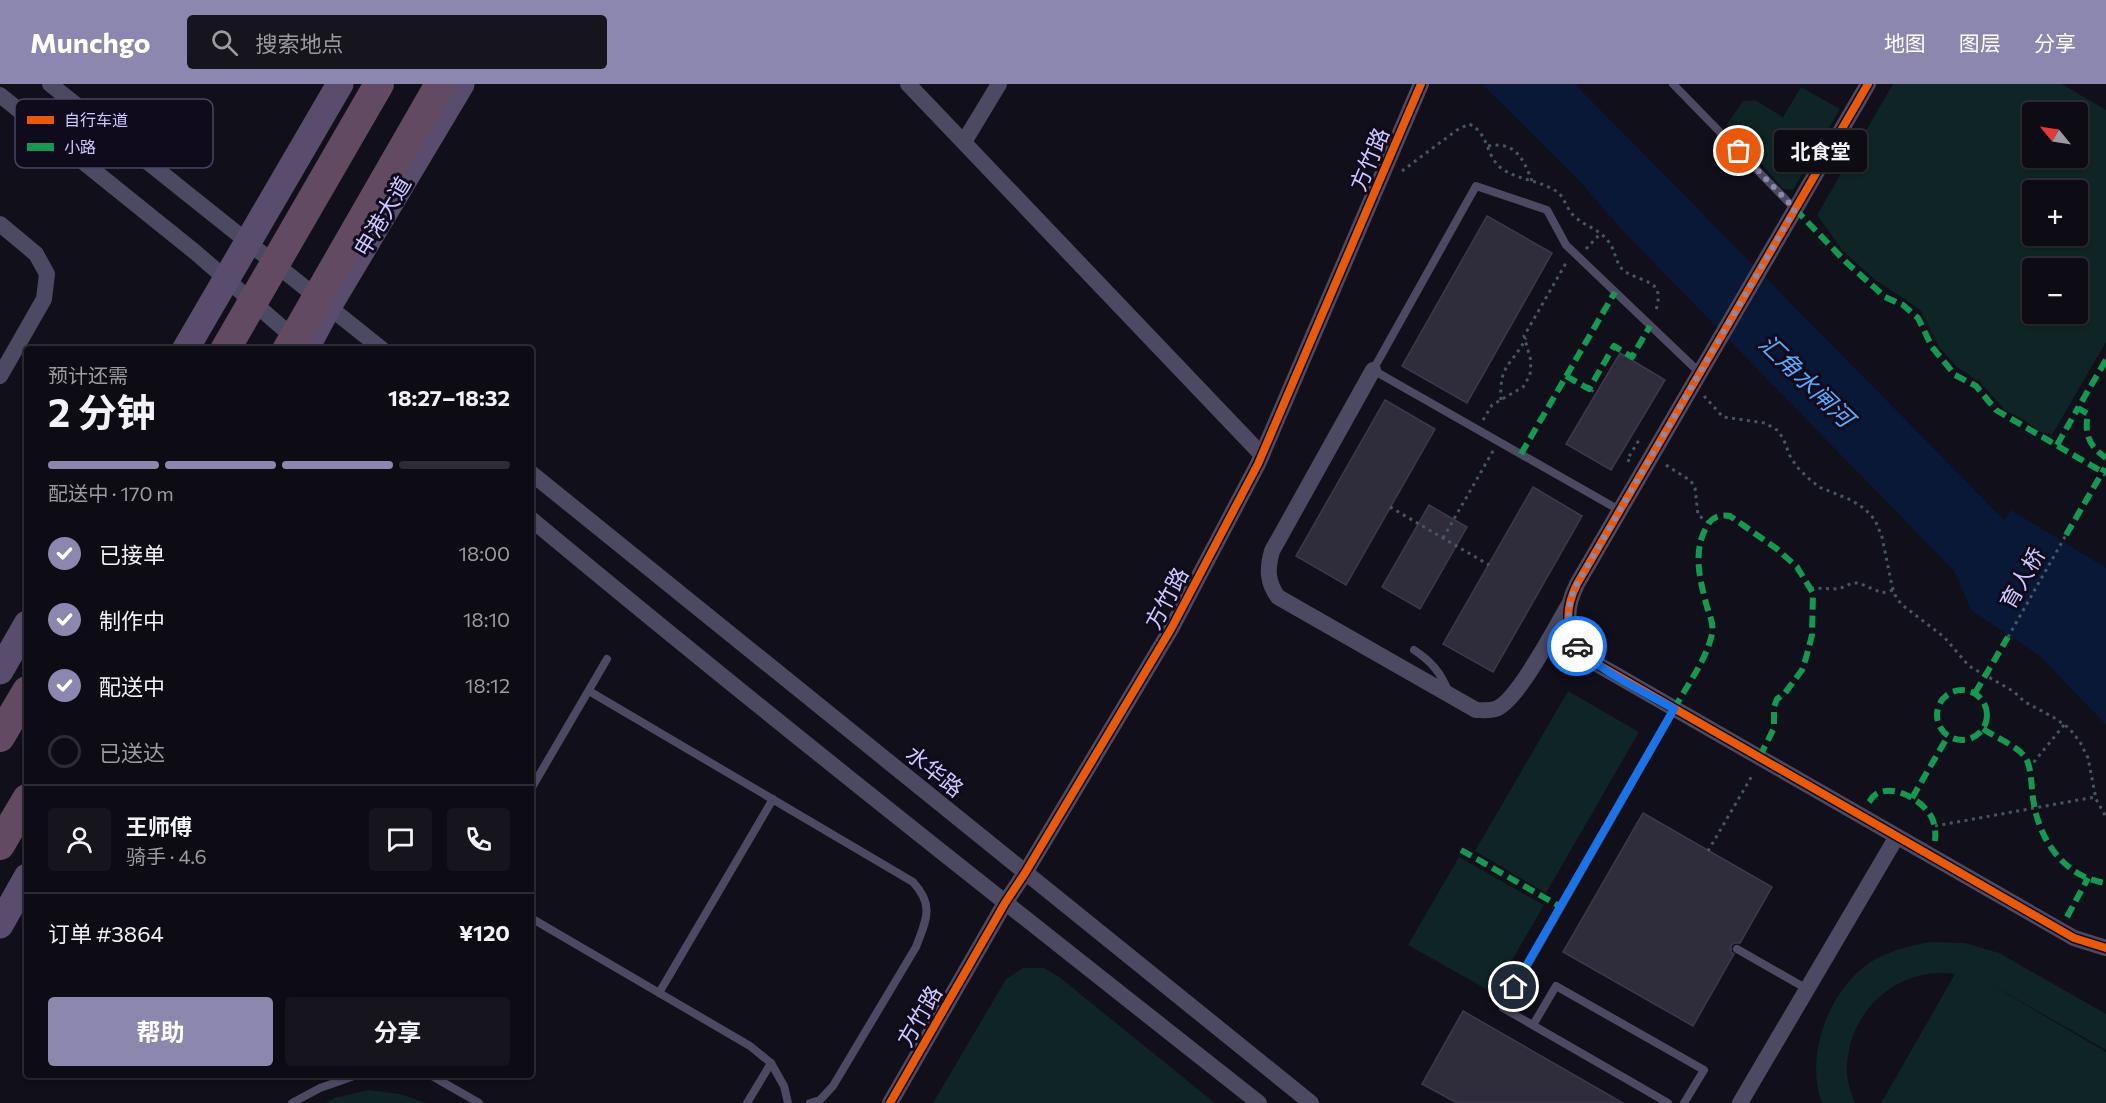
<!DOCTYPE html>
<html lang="zh">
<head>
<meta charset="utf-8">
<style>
	:root { --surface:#0d0b13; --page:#16141c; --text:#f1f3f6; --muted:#9a9ba0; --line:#2d2b33; --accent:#8c87ae }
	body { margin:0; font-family:Commissioner,"Noto Sans SC",sans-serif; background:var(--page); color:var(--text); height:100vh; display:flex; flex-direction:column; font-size:22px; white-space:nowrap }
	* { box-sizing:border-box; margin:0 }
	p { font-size:20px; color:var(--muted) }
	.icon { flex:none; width:33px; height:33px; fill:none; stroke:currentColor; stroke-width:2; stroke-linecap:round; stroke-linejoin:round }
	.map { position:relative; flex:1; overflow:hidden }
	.panel { position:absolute; left:24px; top:262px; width:510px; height:732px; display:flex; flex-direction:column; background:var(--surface); border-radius:6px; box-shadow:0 2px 4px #0004,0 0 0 2px var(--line) }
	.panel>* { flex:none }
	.needle { width:39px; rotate:300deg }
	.buttons { position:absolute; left:2022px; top:18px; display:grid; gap:12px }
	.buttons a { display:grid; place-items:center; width:66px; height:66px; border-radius:6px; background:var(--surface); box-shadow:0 2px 4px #0004,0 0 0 2px var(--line); font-size:30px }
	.pin { position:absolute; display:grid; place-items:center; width:51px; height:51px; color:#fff; margin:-26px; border:3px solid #fff; border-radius:50%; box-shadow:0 2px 6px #0007 }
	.courier { position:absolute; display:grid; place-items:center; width:60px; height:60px; margin:-30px; border:4px solid #1a73e8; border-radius:50%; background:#fff; color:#222; box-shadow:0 2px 8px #0007 }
	.bubble { position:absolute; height:42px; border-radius:6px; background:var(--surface); box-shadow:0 2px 4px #0004,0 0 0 2px var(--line); font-size:20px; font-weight:700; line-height:42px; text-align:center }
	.overview em { font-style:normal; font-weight:700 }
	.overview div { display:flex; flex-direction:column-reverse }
	.overview { display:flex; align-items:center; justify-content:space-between; height:102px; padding:0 24px }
	h1 { font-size:39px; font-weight:700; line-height:45px }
	.bar { display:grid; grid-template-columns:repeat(4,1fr); gap:9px 6px; align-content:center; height:72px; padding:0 24px }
	.bar i { height:8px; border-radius:4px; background:var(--line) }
	.bar .on { background:var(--accent) }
	.bar p { grid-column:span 4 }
	.line { display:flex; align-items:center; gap:15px; padding:0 24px; border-top:2px solid var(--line) }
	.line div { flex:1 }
	.round { display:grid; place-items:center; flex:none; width:63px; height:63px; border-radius:6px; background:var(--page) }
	ol { padding:0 24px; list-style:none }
	li { display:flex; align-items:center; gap:18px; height:66px }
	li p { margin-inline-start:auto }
	li .icon { padding:6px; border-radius:50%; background:var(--accent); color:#fff; stroke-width:4 }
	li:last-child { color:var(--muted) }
	li i { width:33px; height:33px; border:3px solid var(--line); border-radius:50% }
	.action { display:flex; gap:12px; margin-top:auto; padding:12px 24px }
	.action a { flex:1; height:69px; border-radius:6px; background:var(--accent); color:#fff; font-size:24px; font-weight:700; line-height:69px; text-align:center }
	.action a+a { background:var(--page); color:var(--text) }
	header { display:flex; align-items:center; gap:36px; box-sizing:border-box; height:84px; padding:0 30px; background:var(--accent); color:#fff }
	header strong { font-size:28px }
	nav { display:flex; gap:33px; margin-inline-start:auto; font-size:21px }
	.search { width:420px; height:54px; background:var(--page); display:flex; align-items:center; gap:15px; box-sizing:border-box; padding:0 21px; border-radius:6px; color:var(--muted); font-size:22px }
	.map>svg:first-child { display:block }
	.green { fill:#0e2425; fill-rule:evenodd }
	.water { fill:#091837 }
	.building { fill:#2f2c3c; stroke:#3c394f; stroke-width:1.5 }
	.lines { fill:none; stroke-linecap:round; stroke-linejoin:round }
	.path { stroke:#475664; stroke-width:3; stroke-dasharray:3 4.5; stroke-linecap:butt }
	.service { stroke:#4c4a62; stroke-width:8 }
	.minor { stroke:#4c4a62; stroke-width:16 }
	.primary { stroke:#594c6c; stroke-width:27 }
	.motorway { stroke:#614a62; stroke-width:30 }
	.quiet { stroke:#139951; stroke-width:6; stroke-dasharray:12 6; stroke-linecap:butt }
	.cycleway-casing { stroke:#0f0b1d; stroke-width:11 }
	.cycleway { stroke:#e8590c; stroke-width:8 }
	.done { stroke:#8c87ae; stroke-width:6; stroke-dasharray:0 10.8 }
	.route { stroke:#1a73e8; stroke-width:8 }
	.labels { text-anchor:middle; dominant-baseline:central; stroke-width:6; stroke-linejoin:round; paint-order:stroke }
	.street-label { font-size:22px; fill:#cfc8ff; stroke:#0f0b1d }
	.water-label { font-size:24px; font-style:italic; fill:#56adff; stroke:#0f0b1d }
	.key { fill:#0f0b1d; stroke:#494461; stroke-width:1.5 }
	.key-label { font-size:16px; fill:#cfc8ff }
</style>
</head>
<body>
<header>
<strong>Munchgo</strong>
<div class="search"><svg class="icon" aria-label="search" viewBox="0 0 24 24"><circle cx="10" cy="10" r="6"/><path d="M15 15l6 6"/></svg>搜索地点</div>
<nav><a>地图</a><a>图层</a><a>分享</a></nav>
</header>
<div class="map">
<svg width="2106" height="1019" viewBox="0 0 2106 1019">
	<rect width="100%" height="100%" fill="#110f19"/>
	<g class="green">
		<path d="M1893,0H2062L2106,26V258L2052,351L2038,347L2023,335L2006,327L1980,298L1957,283L1939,263L1921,227L1909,218L1875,196L1843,167L1817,131ZM2032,28H2078V74H2032ZM2032,106H2078V152H2032ZM2032,184H2078V230H2032Z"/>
		<polygon points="1801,3 1840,25 1793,106 1783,105 1727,40 1743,17 1755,16 1783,33"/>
		<polygon points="1568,607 1639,648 1546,809 1475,767"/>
		<polygon points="1459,773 1544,821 1493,909 1408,861"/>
		<path d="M1930,858L1965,859L1999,869L2106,930V966L1985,897L2106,968V1019H1881L1955,890C1899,882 1849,925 1847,983C1846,995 1851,1008 1855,1019H1822C1804,973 1829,906 1869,879C1888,867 1908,862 1930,858Z"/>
		<polygon points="1023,884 1044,884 1058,892 1215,1019 933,1019 1006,895"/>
		<polygon points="368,1006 400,1010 426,1019 326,1019 334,1014"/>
	</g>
	<polygon class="water" points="1482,0 1575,0 2004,436 2011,426 2106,484 2106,641 2040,572 1972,527 1954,487 1622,146 1578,95"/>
	<g class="building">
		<polygon points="1487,132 1552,169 1467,319 1402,282"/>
		<polygon points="1620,269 1665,296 1611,386 1566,360"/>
		<polygon points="1385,316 1435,345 1346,501 1296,472"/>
		<polygon points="1533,403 1582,432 1493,588 1443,560"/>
		<polygon points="1429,421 1467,443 1420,525 1382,503"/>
		<polygon points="1643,729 1772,803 1740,859 1734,859 1731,862 1731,868 1734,870 1693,942 1563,868"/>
		<polygon points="1463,927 1623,1019 1457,1019 1422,1000"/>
	</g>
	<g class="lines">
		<g class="path">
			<path d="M1488,62C1515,57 1523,74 1532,97"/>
			<path d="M1402,87L1457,46L1469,40C1489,49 1485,71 1501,84C1517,96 1539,96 1556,107C1565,113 1566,125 1575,133C1585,142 1599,145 1608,157C1615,165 1615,177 1622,185C1631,194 1653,196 1657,206C1660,213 1657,223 1655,229"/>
			<polyline points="1586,165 1601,149"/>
			<polyline points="1591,306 1596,309"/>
			<polyline points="1704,312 1723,333 1765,339 1777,346 1783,354 1790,372 1797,383 1807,393 1819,403 1851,416 1865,425 1875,436 1882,453 1892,502 1895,511 1901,520 1944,553 1969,582 2013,607 2025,618 2053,633 2069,644 2080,658 2088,674 2096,715 2106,733"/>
			<path d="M1501,316C1499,280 1511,283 1526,254"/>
			<polyline points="1483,336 1492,321 1523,303 1530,291 1531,277 1524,252 1566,179"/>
			<polyline points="1630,377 1627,376 1639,356"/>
			<polyline points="1666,381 1691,397 1695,404 1698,431 1709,439"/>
			<polyline points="1390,423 1489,481"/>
			<polyline points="1443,454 1493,367"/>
			<polyline points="1811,504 1839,505 1852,499 1859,499 1882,509 1893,506"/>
			<polyline points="2008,553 2066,451"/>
			<polyline points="2029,684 2064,641"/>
			<polyline points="1935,742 2095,713"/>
			<polyline points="1708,767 1753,690"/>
		</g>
		<g class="service">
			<polyline points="1673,0 1795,125"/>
			<polyline points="1619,426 1373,286 1476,102 1547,126 1566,161 1700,289"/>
			<path d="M1414,566C1431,577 1441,589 1448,607"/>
			<path d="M589,607L913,798C935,822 926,836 916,863L833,1002L820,1016L810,1019"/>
			<polyline points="531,705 607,575"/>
			<polyline points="531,834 750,962 771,979 747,1019"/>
			<polyline points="1737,865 1807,905"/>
			<polyline points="659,909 773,715"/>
			<polyline points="1533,941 1556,902 1704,986 1684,1019"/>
			<polyline points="771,979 784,1002 788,1019"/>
			<polyline points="432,992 479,1019"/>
			<polyline points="292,1019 320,1004 354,992"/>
			<polyline points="1668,1019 1503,924 1674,625"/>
		</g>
		<g class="minor">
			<polyline points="50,0 383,266"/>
			<polyline points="908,0 1262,371"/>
			<path d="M1868,0L1577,500C1561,532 1567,560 1597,580L2074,854L2106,864"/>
			<polyline points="0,11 195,168 300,259"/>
			<polyline points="964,58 999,0"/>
			<polyline points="0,140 36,170 47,190 44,215 0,292"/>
			<path d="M1373,286L1272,467C1267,485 1267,498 1278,513L1476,626C1482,626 1489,627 1495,625C1517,619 1555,544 1568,522"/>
			<polyline points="531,389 1311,1019"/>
			<path d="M531,435C770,634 1015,826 1259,1019"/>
			<polyline points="890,1019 1005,819 1025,789 1171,545 1258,380 1421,0"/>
			<polyline points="1740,1019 1896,754"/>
		</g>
		<g class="primary">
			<polyline points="185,266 340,0"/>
			<polyline points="305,266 329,221 461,0"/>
			<polyline points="0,587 27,540"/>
			<polyline points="0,841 27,793"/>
		</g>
		<g class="motorway">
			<polyline points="225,266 379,0"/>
			<polyline points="287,266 440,0"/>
			<polyline points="0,653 27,607"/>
			<polyline points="0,761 27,715"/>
		</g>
		<g class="quiet">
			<polyline points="1795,125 1846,178 1885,213 1903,221 1918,234 1932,263 1955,291 1976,302 1996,326 2106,390"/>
			<path d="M2106,276L2078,324L2088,330C2084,350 2089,362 2106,374"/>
			<polyline points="1566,292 1589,305 1614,262 1632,273 1650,242"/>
			<polyline points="2057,361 2078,324"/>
			<polyline points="1521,370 1615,208"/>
			<polyline points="2066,451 2105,384"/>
			<circle cx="1962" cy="631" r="25"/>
			<polyline points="1975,609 2008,553"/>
			<path d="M1674,625C1687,601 1706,577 1712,550C1714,541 1710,532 1707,523C1700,496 1692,468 1707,442C1712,433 1720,430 1730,432L1777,465L1797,483L1813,509L1812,551L1806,574L1802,586L1785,609L1777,615L1774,623V644L1759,674"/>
			<path d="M1983,645C1994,652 2018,663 2025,673C2032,683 2031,702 2033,714C2038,754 2063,793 2106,799"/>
			<polyline points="1912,714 1948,652"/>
			<path d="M1869,718C1871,716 1872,713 1875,711C1892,698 1924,717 1932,734C1935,741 1936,749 1935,757"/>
			<polyline points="1461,766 1561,823"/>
			<polyline points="2067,833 2088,794"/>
		</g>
		<g class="cycleway-casing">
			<g id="cycleway">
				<path d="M1868,0L1577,500C1561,532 1567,560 1597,580L2074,854L2106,864"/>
				<polyline points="890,1019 1005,819 1025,789 1171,545 1258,380 1421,0"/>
			</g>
		</g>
		<use href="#cycleway" class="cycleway"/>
	</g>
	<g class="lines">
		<path class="done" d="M1577,562C1566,540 1566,521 1577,500L1795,125L1739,67"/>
		<path class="route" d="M1514,903L1674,625C1647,609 1595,585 1577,562"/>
	</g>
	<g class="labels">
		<g class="street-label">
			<text transform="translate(1369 75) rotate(-67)">方竹路</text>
			<text transform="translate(382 132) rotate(-59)">申港大道</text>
			<text transform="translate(2022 494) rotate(-60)">育人桥</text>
			<text transform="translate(1166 514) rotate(-62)">方竹路</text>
			<text transform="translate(935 687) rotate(39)">水华路</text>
			<text transform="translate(919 932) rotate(-60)">方竹路</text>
		</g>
		<g class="water-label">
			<text transform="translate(1807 296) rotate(44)">汇角水闸河</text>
		</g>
	</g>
	<rect x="15" y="15" width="198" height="69" rx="9" class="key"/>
	<rect x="27" y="32" width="27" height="8" fill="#e8590c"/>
	<rect x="27" y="59" width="27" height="8" fill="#139951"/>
	<g class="key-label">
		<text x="64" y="42">自行车道</text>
		<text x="64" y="69">小路</text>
	</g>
</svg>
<div class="buttons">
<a><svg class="needle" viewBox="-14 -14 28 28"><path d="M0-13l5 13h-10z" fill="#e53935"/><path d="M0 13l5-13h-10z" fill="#9a9ba0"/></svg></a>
<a>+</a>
<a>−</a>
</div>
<div class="pin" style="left:1739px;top:67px;background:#ea580c"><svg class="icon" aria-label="bag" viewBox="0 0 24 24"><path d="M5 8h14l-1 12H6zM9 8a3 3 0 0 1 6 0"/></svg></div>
<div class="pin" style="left:1514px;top:903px;background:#1f2937"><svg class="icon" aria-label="home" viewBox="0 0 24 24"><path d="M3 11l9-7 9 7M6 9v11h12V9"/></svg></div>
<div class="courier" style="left:1577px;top:562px"><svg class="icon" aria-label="car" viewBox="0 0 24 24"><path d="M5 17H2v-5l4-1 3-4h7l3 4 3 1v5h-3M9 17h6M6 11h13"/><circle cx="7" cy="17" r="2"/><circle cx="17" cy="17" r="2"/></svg></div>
<div class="bubble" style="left:1774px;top:46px;width:93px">北食堂</div>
<section class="panel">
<div class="overview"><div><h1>2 分钟</h1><p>预计还需</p></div><em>18:27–18:32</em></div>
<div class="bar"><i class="on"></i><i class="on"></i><i class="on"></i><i></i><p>配送中 · 170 m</p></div>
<ol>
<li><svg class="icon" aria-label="check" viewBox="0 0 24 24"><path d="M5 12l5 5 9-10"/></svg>已接单<p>18:00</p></li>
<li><svg class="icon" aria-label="check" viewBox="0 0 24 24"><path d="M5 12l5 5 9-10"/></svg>制作中<p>18:10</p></li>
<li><svg class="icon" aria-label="check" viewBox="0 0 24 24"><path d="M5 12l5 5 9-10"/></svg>配送中<p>18:12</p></li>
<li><i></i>已送达</li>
</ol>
<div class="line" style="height:108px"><a class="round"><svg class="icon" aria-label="person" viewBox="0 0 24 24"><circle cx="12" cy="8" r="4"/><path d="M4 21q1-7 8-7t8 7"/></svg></a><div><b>王师傅</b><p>骑手 · 4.6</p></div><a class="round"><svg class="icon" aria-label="chat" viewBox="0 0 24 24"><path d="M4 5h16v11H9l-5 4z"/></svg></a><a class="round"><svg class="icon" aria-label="phone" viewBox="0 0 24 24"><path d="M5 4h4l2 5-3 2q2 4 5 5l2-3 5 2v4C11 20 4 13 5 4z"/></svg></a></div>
<div class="line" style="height:78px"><div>订单 #3864</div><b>¥120</b></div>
<div class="action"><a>帮助</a><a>分享</a></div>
</section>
</div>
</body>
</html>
